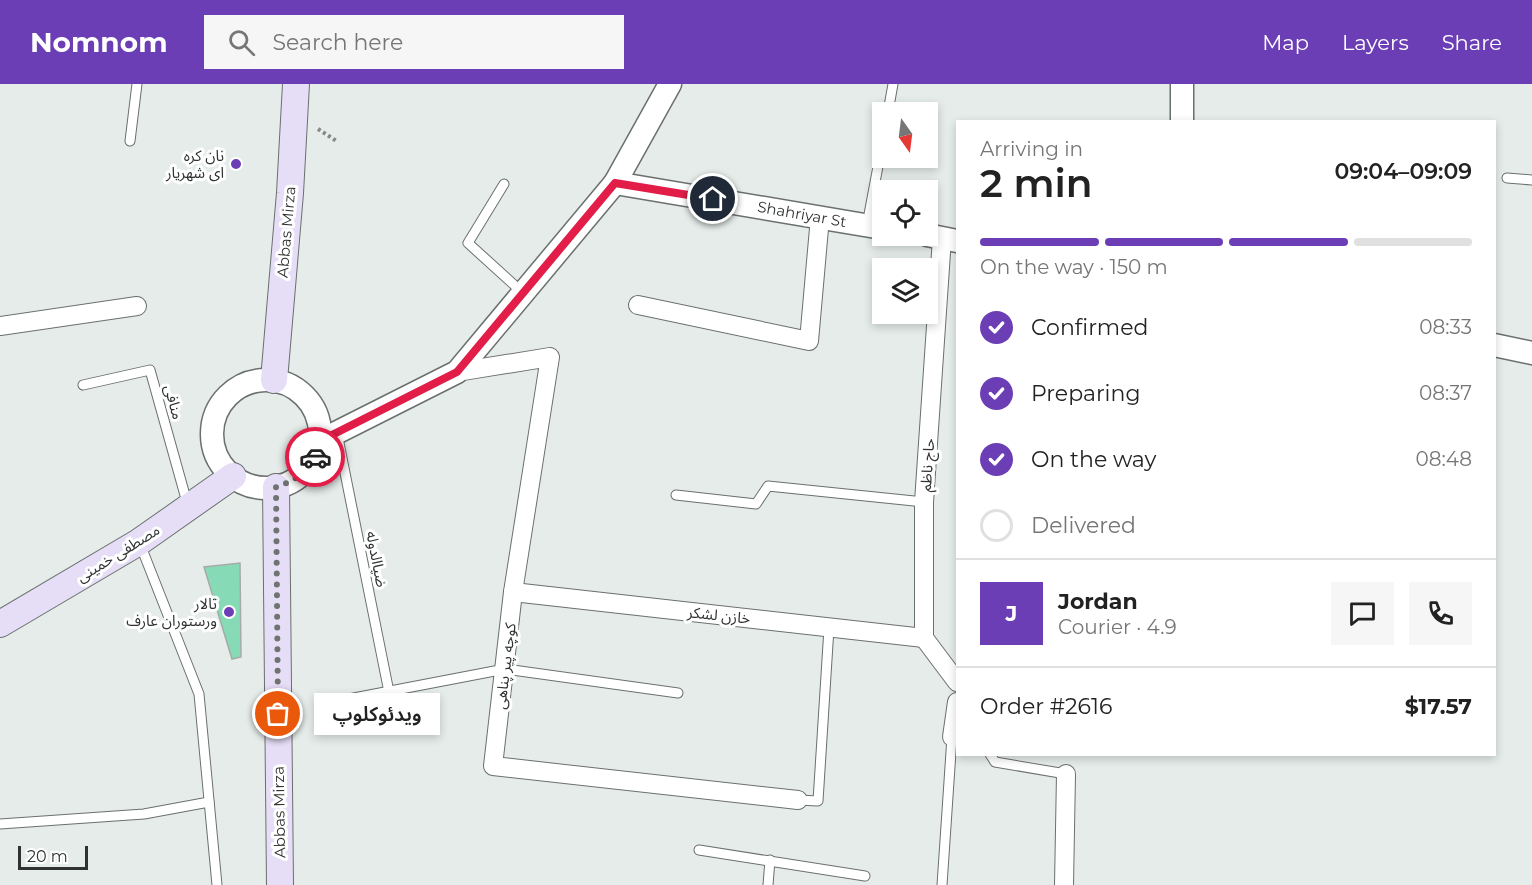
<!DOCTYPE html>
<html lang="en">
<head>
<meta charset="utf-8">
<style>
	:root { --surface:#fff; --page:#f6f6f6; --text:#222; --muted:#767676; --line:#e0e0e0; --accent:#6c3eb6 }
	body { margin:0; font-family:Montserrat,"Noto Sans Arabic",sans-serif; background:var(--page); color:var(--text); height:100vh; display:flex; flex-direction:column; font-size:22px; white-space:nowrap }
	* { box-sizing:border-box; margin:0 }
	p { font-size:20px; color:var(--muted) }
	.icon { flex:none; width:33px; height:33px; fill:none; stroke:currentColor; stroke-width:2; stroke-linecap:round; stroke-linejoin:round }
	.map { position:relative; flex:1; overflow:hidden }
	.details { position:absolute; left:956px; top:36px; width:540px; height:636px; display:flex; flex-direction:column; background:var(--surface); border-radius:0px; box-shadow:0 3px 9px #0003 }
	.details>* { flex:none }
	.needle { width:39px; rotate:166deg }
	.controls { position:absolute; left:872px; top:18px; display:grid; gap:12px }
	.controls a { display:grid; place-items:center; width:66px; height:66px; border-radius:0px; background:var(--surface); box-shadow:0 3px 9px #0003; font-size:30px }
	.scale { position:absolute; left:18px; bottom:15px; width:70px; box-sizing:border-box; padding-left:6px; border:3px solid #2f3231; border-top:0; font-size:16px; line-height:21px; white-space:nowrap; color:#2f3231; -webkit-text-stroke:4px #fff; paint-order:stroke }
	.pin { position:absolute; display:grid; place-items:center; width:51px; height:51px; color:#fff; margin:-26px; border:3px solid #fff; border-radius:50%; box-shadow:0 2px 6px #0007 }
	.courier { position:absolute; display:grid; place-items:center; width:60px; height:60px; margin:-30px; border:4px solid #e11d48; border-radius:50%; background:#fff; color:#222; box-shadow:0 2px 8px #0007 }
	.bubble { position:absolute; height:42px; border-radius:0px; background:var(--surface); box-shadow:0 3px 9px #0003; font-size:20px; font-weight:600; line-height:42px; text-align:center }
	.overview em { font-style:normal; font-weight:600 }
	.overview div { display:flex; flex-direction:column-reverse }
	.overview { display:flex; align-items:center; justify-content:space-between; height:102px; padding:0 24px }
	h1 { font-size:39px; font-weight:600; line-height:45px }
	.bar { display:grid; grid-template-columns:repeat(4,1fr); gap:9px 6px; align-content:center; height:72px; padding:0 24px }
	.bar i { height:8px; border-radius:4px; background:var(--line) }
	.bar .active { background:var(--accent) }
	.bar p { grid-column:span 4 }
	.line { display:flex; align-items:center; gap:15px; padding:0 24px; border-top:2px solid var(--line) }
	.line div { flex:1 }
	.round { display:grid; place-items:center; flex:none; width:63px; height:63px; border-radius:0px; background:var(--page) }
	ol { padding:0 24px; list-style:none }
	li { display:flex; align-items:center; gap:18px; height:66px }
	li p { margin-inline-start:auto }
	li .icon { padding:6px; border-radius:50%; background:var(--accent); color:#fff; stroke-width:4 }
	li:last-child { color:var(--muted) }
	li i { width:33px; height:33px; border:3px solid var(--line); border-radius:50% }
	header { display:flex; align-items:center; gap:36px; box-sizing:border-box; height:84px; padding:0 30px; background:var(--accent); color:#fff }
	header strong { font-size:28px }
	nav { display:flex; gap:33px; margin-inline-start:auto; font-size:21px }
	.search { width:420px; height:54px; background:var(--page); display:flex; align-items:center; gap:15px; box-sizing:border-box; padding:0 21px; border-radius:0px; color:var(--muted); font-size:22px }
	.map>svg:first-child { display:block }
	.building { fill:#86dab6; stroke:#a5aca8; stroke-width:1.5 }
	.lines { fill:none; stroke-linecap:round; stroke-linejoin:round }
	.service-casing { stroke:#6a706d; stroke-width:11 }
	.minor-casing { stroke:#6a706d; stroke-width:20 }
	.tertiary-casing { stroke:#6a706d; stroke-width:25 }
	.secondary-casing { stroke:#6a706d; stroke-width:28 }
	.path { stroke:#858a88; stroke-width:4; stroke-dasharray:3 3; stroke-linecap:butt }
	.service { stroke:#fff; stroke-width:9 }
	.minor { stroke:#fff; stroke-width:18 }
	.tertiary { stroke:#fff; stroke-width:22 }
	.secondary { stroke:#e6def7; stroke-width:26 }
	.done { stroke:#6f7371; stroke-width:6; stroke-dasharray:0 10.8 }
	.route { stroke:#e11d48; stroke-width:8 }
	.poi-dot { fill:#6c3eb6; stroke:#fff; stroke-width:2 }
	.labels { text-anchor:middle; dominant-baseline:central; stroke-width:6; stroke-linejoin:round; paint-order:stroke }
	.poi-label { font-size:15px; fill:#2f3231; stroke:#fff; text-anchor:end }
	.street-label { font-size:15px; fill:#2f3231; stroke:#fff }
</style>
</head>
<body>
<header>
<strong>Nomnom</strong>
<div class="search"><svg class="icon" aria-label="search" viewBox="0 0 24 24"><circle cx="10" cy="10" r="6"/><path d="M15 15l6 6"/></svg>Search here</div>
<nav><a>Map</a><a>Layers</a><a>Share</a></nav>
</header>
<div class="map">
<svg width="1532" height="801" viewBox="0 0 1532 801">
	<rect width="100%" height="100%" fill="#e5ece9"/>
	<polygon class="building" points="240,479 241,573 232,575 204,483"/>
	<g class="lines">
		<g class="service-casing">
			<g id="service">
				<polyline points="888,28 893,0"/>
				<polyline points="130,57 137,0"/>
				<polyline points="1507,94 1532,96"/>
				<polyline points="504,100 468,159 523,209"/>
				<polyline points="867,141 882,61"/>
				<polyline points="83,301 150,286 188,422"/>
				<polyline points="337,349 389,608"/>
				<polyline points="676,411 756,420 768,402 924,418"/>
				<polyline points="140,460 199,610 217,801"/>
				<polyline points="333,618 505,585 678,609"/>
				<polyline points="990,670 995,678 1066,690"/>
				<polyline points="798,716 818,717 829,544"/>
				<polyline points="0,740 144,730 209,718"/>
				<polyline points="699,766 865,792"/>
				<polyline points="768,801 770,776"/>
				<polyline points="942,801 952,653 955,654"/>
			</g>
		</g>
		<g class="minor-casing">
			<g id="minor">
				<polyline points="942,154 924,418 924,554 957,598"/>
				<polyline points="638,221 809,257 820,133"/>
				<polyline points="0,242 137,222"/>
				<polyline points="457,288 550,273 513,508 493,682 798,716"/>
				<polyline points="513,508 924,554"/>
				<polyline points="952,653 957,618"/>
				<polyline points="1064,801 1066,690"/>
			</g>
		</g>
		<g class="tertiary-casing">
			<g id="tertiary">
				<polyline points="1182,0 1182,38"/>
				<polyline points="615,99 882,144"/>
				<polyline points="927,151 957,157"/>
				<polyline points="1494,261 1532,269"/>
				<circle cx="266" cy="350" r="54"/>
				<polyline points="320,357 457,288 615,99 670,0"/>
			</g>
		</g>
		<g class="secondary-casing">
			<g id="secondary">
				<polyline points="274,296 290,109 296,0"/>
				<polyline points="276,403 280,801"/>
				<polyline points="0,540 139,458 233,392"/>
			</g>
		</g>
		<polyline class="path" points="318,45 338,58"/>
		<use href="#service" class="service"/>
		<use href="#minor" class="minor"/>
		<use href="#tertiary" class="tertiary"/>
		<use href="#secondary" class="secondary"/>
	</g>
	<g class="lines">
		<path class="done" d="M278,630L276,403C296,396 303,391 315,373"/>
		<polyline class="route" points="315,373 320,357 457,288 615,99 713,115"/>
	</g>
	<g class="poi-dot">
		<circle cx="236" cy="80" r="6"/>
		<circle cx="229" cy="528" r="6"/>
	</g>
	<g class="labels">
		<g class="poi-label">
			<text x="224" y="71">نان کره<tspan x="224" dy="17">ای شهریار</tspan></text>
			<text x="217" y="519">تالار<tspan x="217" dy="17">ورستوران عارف</tspan></text>
		</g>
		<g class="street-label">
			<text transform="translate(802 130) rotate(10)">Shahriyar St</text>
			<text transform="translate(286 148) rotate(-85)">Abbas Mirza</text>
			<text transform="translate(174 318) rotate(75)">منافی</text>
			<text transform="translate(927 381) rotate(-86)">حاج ناظم</text>
			<text transform="translate(118 469) rotate(-32)">مصطفی خمینی</text>
			<text transform="translate(377 475) rotate(79)">ضیاالدوله</text>
			<text transform="translate(719 531) rotate(6)">خازن لشکر</text>
			<text transform="translate(505 582) rotate(-83)">کوچه پیر پناهی</text>
			<text transform="translate(279 728) rotate(-91)">Abbas Mirza</text>
		</g>
	</g>
</svg>
<div class="controls">
<a><svg class="needle" viewBox="-14 -14 28 28"><path d="M0-13l5 13h-10z" fill="#e53935"/><path d="M0 13l5-13h-10z" fill="#767676"/></svg></a>
<a><svg class="icon" aria-label="locate" viewBox="0 0 24 24"><circle cx="12" cy="12" r="6"/><path d="M12 2v4M12 18v4M2 12h4M18 12h4"/></svg></a>
<a><svg class="icon" aria-label="layers" viewBox="0 0 24 24"><path d="M12 4l9 5-9 5-9-5zM3 14l9 5 9-5"/></svg></a>
</div>
<div class="scale">20 m</div>
<div class="pin" style="left:278px;top:630px;background:#ea580c"><svg class="icon" aria-label="bag" viewBox="0 0 24 24"><path d="M5 8h14l-1 12H6zM9 8a3 3 0 0 1 6 0"/></svg></div>
<div class="pin" style="left:713px;top:115px;background:#1f2937"><svg class="icon" aria-label="home" viewBox="0 0 24 24"><path d="M3 11l9-7 9 7M6 9v11h12V9"/></svg></div>
<div class="courier" style="left:315px;top:373px"><svg class="icon" aria-label="car" viewBox="0 0 24 24"><path d="M5 17H2v-5l4-1 3-4h7l3 4 3 1v5h-3M9 17h6M6 11h13"/><circle cx="7" cy="17" r="2"/><circle cx="17" cy="17" r="2"/></svg></div>
<div class="bubble" style="left:314px;top:609px;width:126px">ویدئوکلوپ</div>
<section class="details">
<div class="overview"><div><h1>2 min</h1><p>Arriving in</p></div><em>09:04–09:09</em></div>
<div class="bar"><i class="active"></i><i class="active"></i><i class="active"></i><i></i><p>On the way · 150 m</p></div>
<ol>
<li><svg class="icon" aria-label="check" viewBox="0 0 24 24"><path d="M5 12l5 5 9-10"/></svg>Confirmed<p>08:33</p></li>
<li><svg class="icon" aria-label="check" viewBox="0 0 24 24"><path d="M5 12l5 5 9-10"/></svg>Preparing<p>08:37</p></li>
<li><svg class="icon" aria-label="check" viewBox="0 0 24 24"><path d="M5 12l5 5 9-10"/></svg>On the way<p>08:48</p></li>
<li><i></i>Delivered</li>
</ol>
<div class="line" style="height:108px"><b class="round" style="background:var(--accent);color:#fff">J</b><div><b>Jordan</b><p>Courier · 4.9</p></div><a class="round"><svg class="icon" aria-label="chat" viewBox="0 0 24 24"><path d="M4 5h16v11H9l-5 4z"/></svg></a><a class="round"><svg class="icon" aria-label="phone" viewBox="0 0 24 24"><path d="M5 4h4l2 5-3 2q2 4 5 5l2-3 5 2v4C11 20 4 13 5 4z"/></svg></a></div>
<div class="line" style="height:78px"><div>Order #2616</div><b>$17.57</b></div>
</section>
</div>
</body>
</html>
